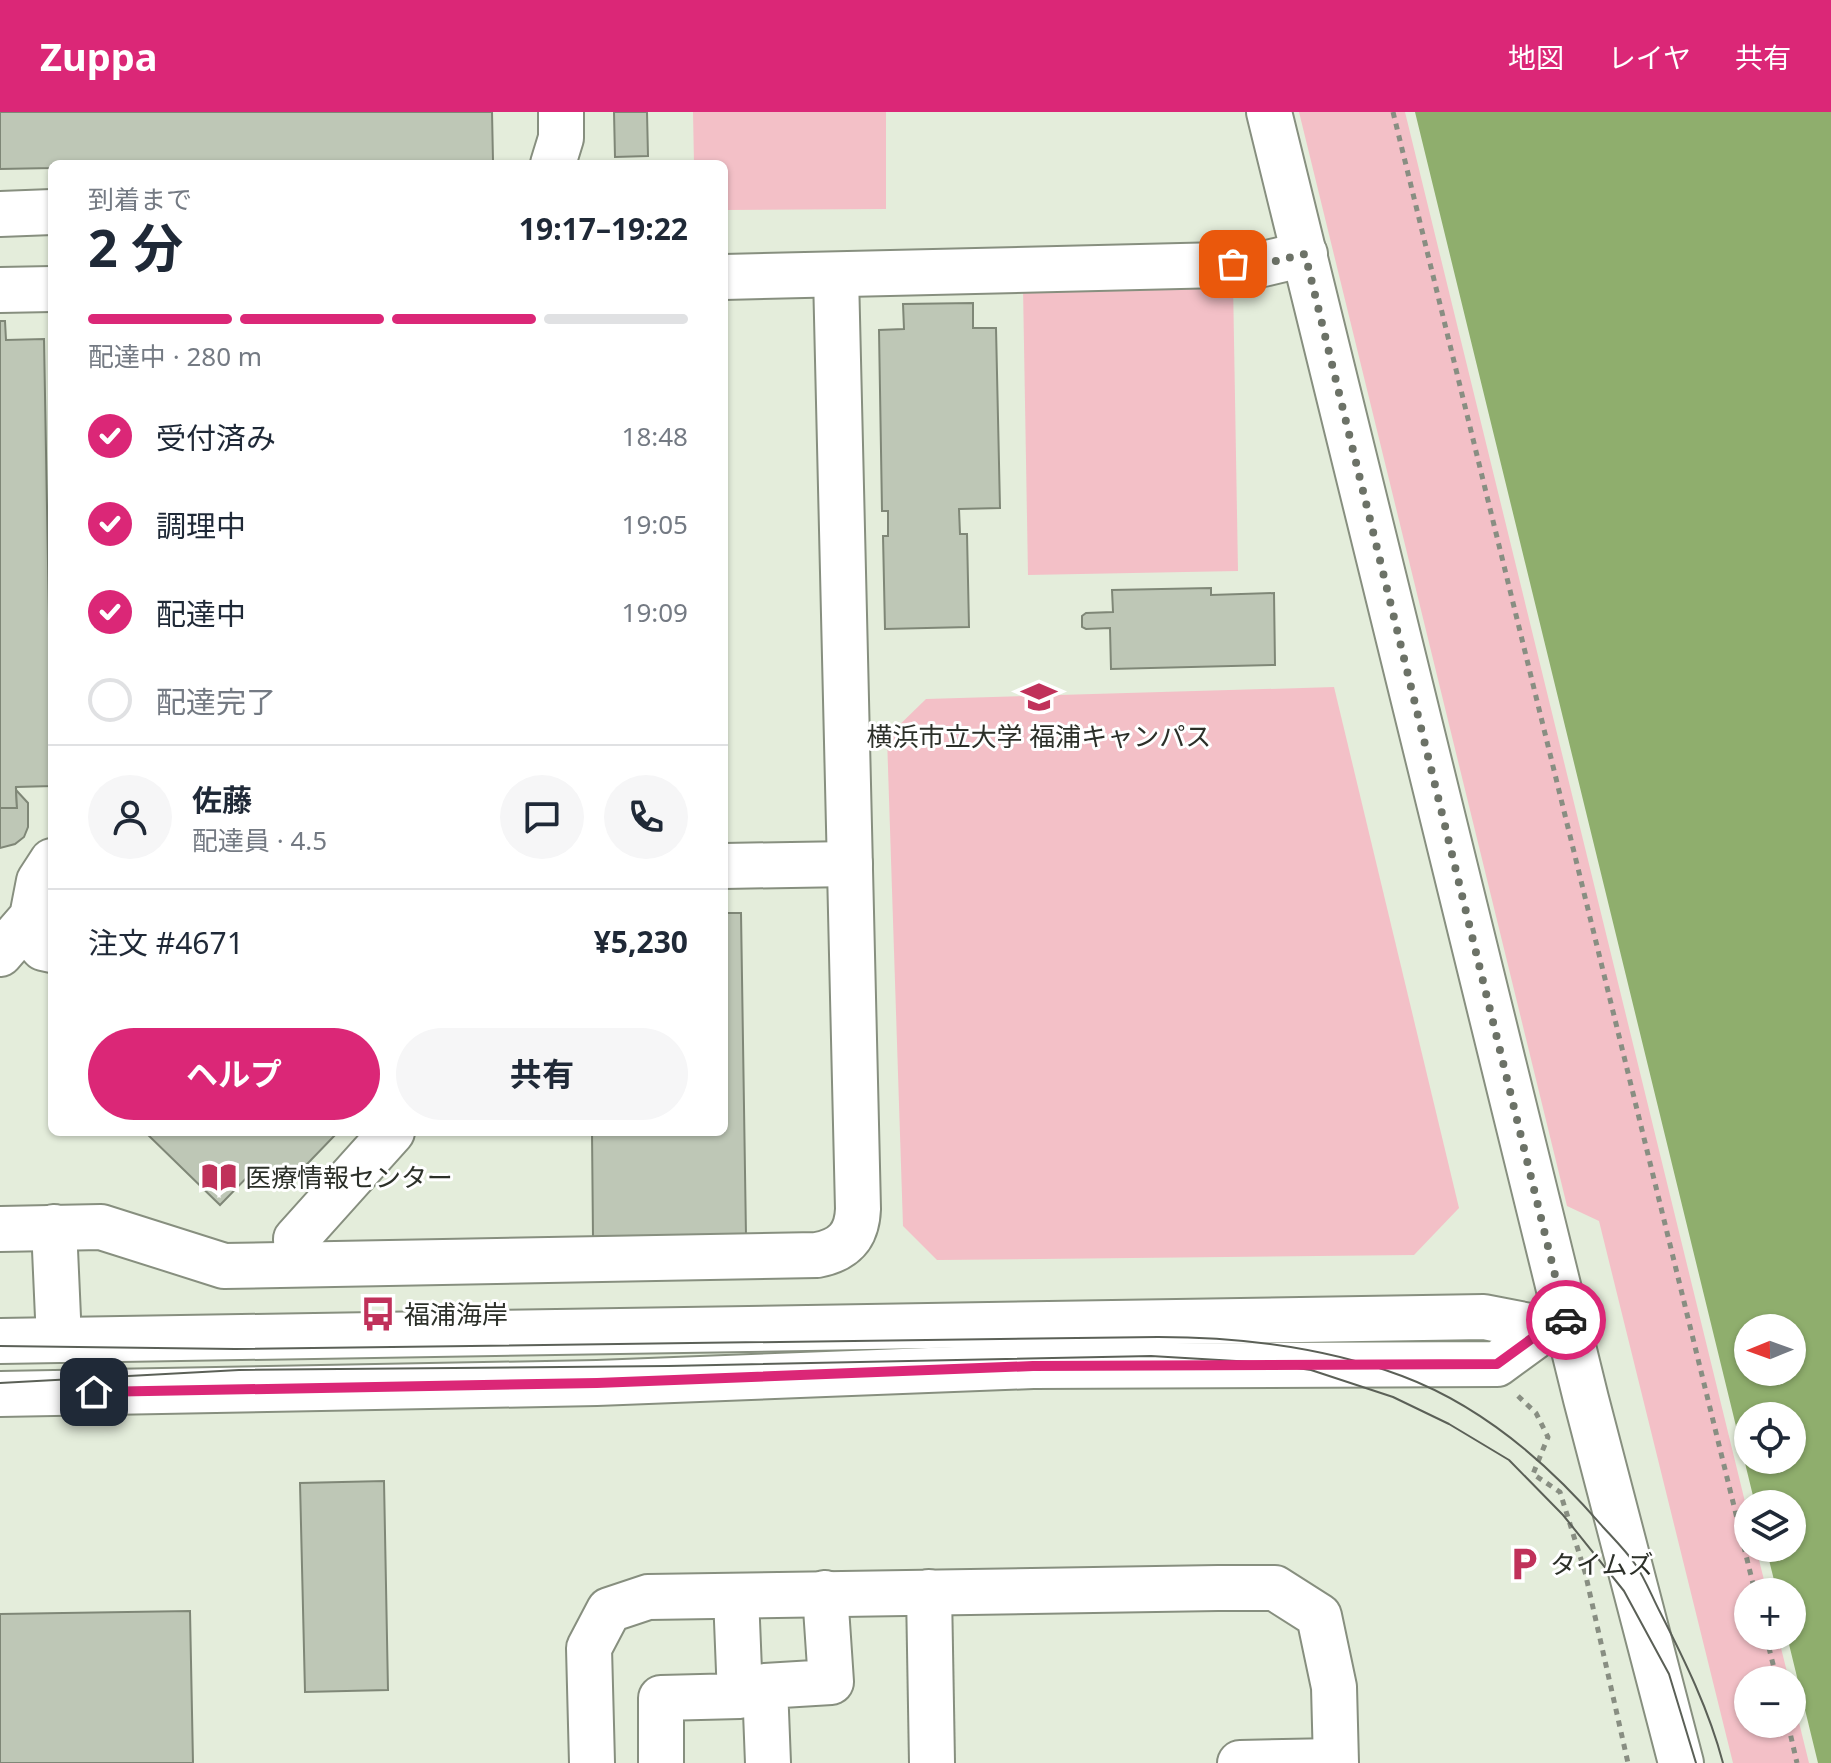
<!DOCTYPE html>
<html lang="ja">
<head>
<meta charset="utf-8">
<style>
	:root { --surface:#fff; --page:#f6f6f7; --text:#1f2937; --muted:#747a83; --line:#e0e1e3; --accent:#db2777 }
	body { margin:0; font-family:"Noto Sans","Noto Sans JP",sans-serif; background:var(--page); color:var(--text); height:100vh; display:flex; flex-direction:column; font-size:30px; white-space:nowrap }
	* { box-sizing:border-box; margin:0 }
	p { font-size:26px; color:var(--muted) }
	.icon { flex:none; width:44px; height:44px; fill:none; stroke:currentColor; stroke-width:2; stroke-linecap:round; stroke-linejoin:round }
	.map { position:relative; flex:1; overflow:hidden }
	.panel { position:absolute; left:48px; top:48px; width:680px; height:976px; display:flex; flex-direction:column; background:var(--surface); border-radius:12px; box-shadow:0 2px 6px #0004 }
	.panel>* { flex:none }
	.needle { width:52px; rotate:269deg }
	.fabs { position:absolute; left:1734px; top:1202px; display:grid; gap:16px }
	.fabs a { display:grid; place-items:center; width:72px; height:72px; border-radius:50%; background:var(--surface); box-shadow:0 2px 6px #0004; font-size:40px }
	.pin { position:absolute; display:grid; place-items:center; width:68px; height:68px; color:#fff; margin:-34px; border-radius:16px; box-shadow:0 4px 12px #0006 }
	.courier { position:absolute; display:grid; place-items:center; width:80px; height:80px; margin:-40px; border:6px solid #db2777; border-radius:50%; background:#fff; color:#222; box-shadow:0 2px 10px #0007 }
	.overview em { font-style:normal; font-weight:700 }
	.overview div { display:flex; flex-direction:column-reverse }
	.overview { display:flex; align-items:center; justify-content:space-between; height:136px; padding:0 40px }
	h1 { font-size:52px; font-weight:700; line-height:60px }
	.bar { display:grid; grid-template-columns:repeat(4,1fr); gap:12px 8px; align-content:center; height:96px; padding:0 40px }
	.bar i { height:10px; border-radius:6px; background:var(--line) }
	.bar .active { background:var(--accent) }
	.bar p { grid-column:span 4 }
	.line { display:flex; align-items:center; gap:20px; padding:0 40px; border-top:2px solid var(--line) }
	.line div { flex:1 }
	.round { display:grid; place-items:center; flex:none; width:84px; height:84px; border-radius:42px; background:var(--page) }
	ol { padding:0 40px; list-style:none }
	li { display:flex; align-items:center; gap:24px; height:88px }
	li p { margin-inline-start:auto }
	li .icon { padding:8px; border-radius:50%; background:var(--accent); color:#fff; stroke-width:4 }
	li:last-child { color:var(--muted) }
	li i { width:44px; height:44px; border:4px solid var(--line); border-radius:50% }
	.action { display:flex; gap:16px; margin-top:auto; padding:16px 40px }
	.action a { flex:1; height:92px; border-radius:48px; background:var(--accent); color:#fff; font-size:32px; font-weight:700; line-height:92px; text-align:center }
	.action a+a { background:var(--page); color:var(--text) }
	header { display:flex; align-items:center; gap:48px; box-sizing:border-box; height:112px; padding:0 40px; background:var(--accent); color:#fff }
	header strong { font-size:38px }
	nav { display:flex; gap:44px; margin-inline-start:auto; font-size:28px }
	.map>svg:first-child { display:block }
	.green { fill:#f3c0c7 }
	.water { fill:#8fae6d; fill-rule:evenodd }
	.building { fill:#bec7b6; stroke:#7f8777; stroke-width:2 }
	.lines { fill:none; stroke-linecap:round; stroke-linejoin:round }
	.minor-casing { stroke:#878f7f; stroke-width:48 }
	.path { stroke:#888e82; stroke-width:5; stroke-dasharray:6 6; stroke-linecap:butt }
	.minor { stroke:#fff; stroke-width:44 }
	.tram { stroke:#5b6057; stroke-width:2 }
	.done { stroke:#6c7267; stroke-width:8; stroke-dasharray:0 14.4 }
	.route { stroke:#db2777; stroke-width:10 }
	.labels { text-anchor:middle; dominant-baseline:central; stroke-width:6; stroke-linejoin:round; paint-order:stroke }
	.poi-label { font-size:26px; fill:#2c3029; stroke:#fff; text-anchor:start }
</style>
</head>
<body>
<header>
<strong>Zuppa</strong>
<nav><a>地図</a><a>レイヤ</a><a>共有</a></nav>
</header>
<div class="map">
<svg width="1831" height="1651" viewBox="0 0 1831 1651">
	<rect width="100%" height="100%" fill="#e4eddb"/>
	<g class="green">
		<polygon points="693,0 886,0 886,97 724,98 724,52 694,52"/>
		<polygon points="1299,0 1405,0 1748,1402 1748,1436 1756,1436 1767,1480 1748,1480 1748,1524 1778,1524 1789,1568 1748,1568 1748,1612 1792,1612 1792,1582 1809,1651 1733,1651 1599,1109 1567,1094"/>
		<polygon points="1233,171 1238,459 1028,463 1023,175"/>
		<polygon points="1334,575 1459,1096 1414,1143 937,1148 903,1114 887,625 926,587"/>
	</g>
	<path class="water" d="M1415,0H1831V1651H1818L1787,1524H1792V1480H1777L1766,1436H1792V1392H1755ZM1748,1216H1792V1260H1748ZM1748,1304H1792V1348H1748Z"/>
	<g class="building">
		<polygon points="0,0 492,0 493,49 52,52 52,56 0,57"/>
		<polygon points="614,0 647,0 648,44 615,45"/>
		<polygon points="973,191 973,216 996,216 1000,396 959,397 960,422 967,422 969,515 885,517 883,424 888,424 888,399 882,399 879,218 904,217 903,192"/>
		<polygon points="0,209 5,209 6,228 44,227 52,674 16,675 17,696 0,696"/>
		<polygon points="1211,476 1211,483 1274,481 1275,553 1111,557 1110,516 1086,517 1082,515 1082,504 1086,501 1113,500 1112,478"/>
		<polygon points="16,678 28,691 28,715 24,725 15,732 0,736 0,696 17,696"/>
		<polygon points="724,801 741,801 746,1124 593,1126 592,1020 724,1020"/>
		<polygon points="145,1020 338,1020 283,1077 259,1053 220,1093"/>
		<polygon points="384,1369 388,1578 305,1580 300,1371"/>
		<polygon points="190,1499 193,1651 0,1651 0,1502"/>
	</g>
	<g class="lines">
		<g class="minor-casing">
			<g id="minor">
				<polyline points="1269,0 1586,1287 1681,1651"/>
				<polyline points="553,52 561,26 561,0"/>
				<polyline points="0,102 52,100"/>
				<polyline points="724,165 1263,152 1305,142"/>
				<polyline points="0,178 52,177"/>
				<polyline points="724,754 850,752"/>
				<polyline points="24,815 43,836 52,838"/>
				<polyline points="0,842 32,805 39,769 52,749"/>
				<polyline points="54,1115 59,1228"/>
				<path d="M0,1117L101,1115L224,1154L817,1143C844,1138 857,1124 858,1097L836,163"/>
				<polyline points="297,1152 296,1127 392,1020"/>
				<polyline points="0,1229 1484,1205 1545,1217 1568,1213"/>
				<polyline points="0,1282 597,1271 1033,1254 1497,1252 1545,1217"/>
				<polyline points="929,1480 932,1651"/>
				<polyline points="592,1651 589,1536 609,1498 648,1485 1218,1476 1275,1476 1319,1504 1334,1575 1336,1651"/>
				<polyline points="661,1651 661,1586 740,1584 736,1484"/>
				<polyline points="768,1651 765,1574 831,1570 825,1481"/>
				<polyline points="1240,1651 1335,1649"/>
			</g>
		</g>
		<g class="path">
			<polyline points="1393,0 1755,1480"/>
			<polyline points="1518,1284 1536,1301 1548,1325 1533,1362 1560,1380 1585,1460 1628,1651"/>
			<polyline points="1766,1524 1777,1568"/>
			<polyline points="1788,1612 1797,1651"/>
		</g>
		<use href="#minor" class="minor"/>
		<g class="tram">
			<path d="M0,1234L235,1237L1158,1225C1241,1225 1324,1235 1402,1264C1482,1294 1548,1351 1603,1415C1614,1427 1626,1439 1635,1452C1645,1466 1652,1485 1660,1500C1685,1549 1709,1598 1723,1651"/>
			<polyline points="0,1271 239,1258 668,1254 1151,1244 1253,1250 1311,1258 1393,1285 1449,1312 1509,1348 1563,1403 1624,1479 1669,1562 1696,1651"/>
		</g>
	</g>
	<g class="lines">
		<polyline class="done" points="1233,152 1263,152 1305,142 1566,1208"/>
		<polyline class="route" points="94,1280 597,1271 1033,1254 1497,1252 1545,1217 1568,1213 1566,1208"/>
	</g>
	<defs>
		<g id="university-bare" transform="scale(2.76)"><path d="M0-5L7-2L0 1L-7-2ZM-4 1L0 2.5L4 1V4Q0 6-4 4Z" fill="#c0315a" stroke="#fff" stroke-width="2.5" paint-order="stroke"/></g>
		<g id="library-bare" transform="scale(2.76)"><path d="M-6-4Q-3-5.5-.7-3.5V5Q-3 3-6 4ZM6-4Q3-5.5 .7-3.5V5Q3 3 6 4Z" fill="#c0315a" stroke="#fff" stroke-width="2.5" paint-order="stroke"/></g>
		<g id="bus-bare" transform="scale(2.76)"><path d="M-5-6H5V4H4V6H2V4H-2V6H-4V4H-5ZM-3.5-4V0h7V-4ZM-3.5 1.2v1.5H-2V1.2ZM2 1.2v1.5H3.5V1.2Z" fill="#c0315a" stroke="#fff" stroke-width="2.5" paint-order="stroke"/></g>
		<g id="parking-bare" transform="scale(2.76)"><path d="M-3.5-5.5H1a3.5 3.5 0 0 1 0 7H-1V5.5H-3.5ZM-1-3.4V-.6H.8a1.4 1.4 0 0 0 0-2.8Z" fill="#c0315a" stroke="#fff" stroke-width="2.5" paint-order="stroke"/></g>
	</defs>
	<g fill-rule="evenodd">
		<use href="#university-bare" x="1039" y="585"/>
		<use href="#library-bare" x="219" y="1065"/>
		<use href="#bus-bare" x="378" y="1202"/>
		<use href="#parking-bare" x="1524" y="1452"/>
	</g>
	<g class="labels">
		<g class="poi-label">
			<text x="1039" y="624" text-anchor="middle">横浜市立大学 福浦キャンパス</text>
			<text x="245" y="1065">医療情報センター</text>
			<text x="404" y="1202">福浦海岸</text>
			<text x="1550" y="1452">タイムズ</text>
		</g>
	</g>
</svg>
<div class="fabs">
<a><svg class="needle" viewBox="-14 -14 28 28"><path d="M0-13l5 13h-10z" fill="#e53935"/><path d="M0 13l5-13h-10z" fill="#747a83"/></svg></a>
<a><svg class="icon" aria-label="locate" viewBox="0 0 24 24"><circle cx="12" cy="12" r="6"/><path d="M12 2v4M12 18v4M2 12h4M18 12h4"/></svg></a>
<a><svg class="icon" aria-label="layers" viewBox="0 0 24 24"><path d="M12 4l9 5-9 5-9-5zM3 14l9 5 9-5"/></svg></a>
<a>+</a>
<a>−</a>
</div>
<div class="pin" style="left:1233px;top:152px;background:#ea580c"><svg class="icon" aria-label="bag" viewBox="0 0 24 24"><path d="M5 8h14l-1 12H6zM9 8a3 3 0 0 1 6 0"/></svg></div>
<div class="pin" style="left:94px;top:1280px;background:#1f2937"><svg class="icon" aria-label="home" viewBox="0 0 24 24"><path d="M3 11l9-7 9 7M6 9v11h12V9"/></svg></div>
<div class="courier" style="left:1566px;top:1208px"><svg class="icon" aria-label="car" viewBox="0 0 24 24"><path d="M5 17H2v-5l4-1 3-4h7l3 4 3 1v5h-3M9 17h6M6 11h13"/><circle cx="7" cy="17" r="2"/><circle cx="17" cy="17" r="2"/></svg></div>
<section class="panel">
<div class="overview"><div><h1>2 分</h1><p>到着まで</p></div><em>19:17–19:22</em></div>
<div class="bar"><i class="active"></i><i class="active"></i><i class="active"></i><i></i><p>配達中 · 280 m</p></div>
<ol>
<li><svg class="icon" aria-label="check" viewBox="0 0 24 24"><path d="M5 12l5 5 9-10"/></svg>受付済み<p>18:48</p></li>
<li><svg class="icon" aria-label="check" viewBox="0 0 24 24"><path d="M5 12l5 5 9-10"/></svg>調理中<p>19:05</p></li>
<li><svg class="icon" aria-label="check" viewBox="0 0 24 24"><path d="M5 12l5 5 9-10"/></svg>配達中<p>19:09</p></li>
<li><i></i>配達完了</li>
</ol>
<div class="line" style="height:144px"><a class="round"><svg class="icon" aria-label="person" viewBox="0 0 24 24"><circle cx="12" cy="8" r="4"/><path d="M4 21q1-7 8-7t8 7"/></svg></a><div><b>佐藤</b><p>配達員 · 4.5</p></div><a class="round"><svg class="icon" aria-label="chat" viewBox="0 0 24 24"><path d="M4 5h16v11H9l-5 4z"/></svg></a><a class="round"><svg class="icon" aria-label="phone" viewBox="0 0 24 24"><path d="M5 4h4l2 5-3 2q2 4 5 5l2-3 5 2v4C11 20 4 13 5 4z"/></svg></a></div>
<div class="line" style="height:104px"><div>注文 #4671</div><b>¥5,230</b></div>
<div class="action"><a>ヘルプ</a><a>共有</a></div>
</section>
</div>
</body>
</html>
